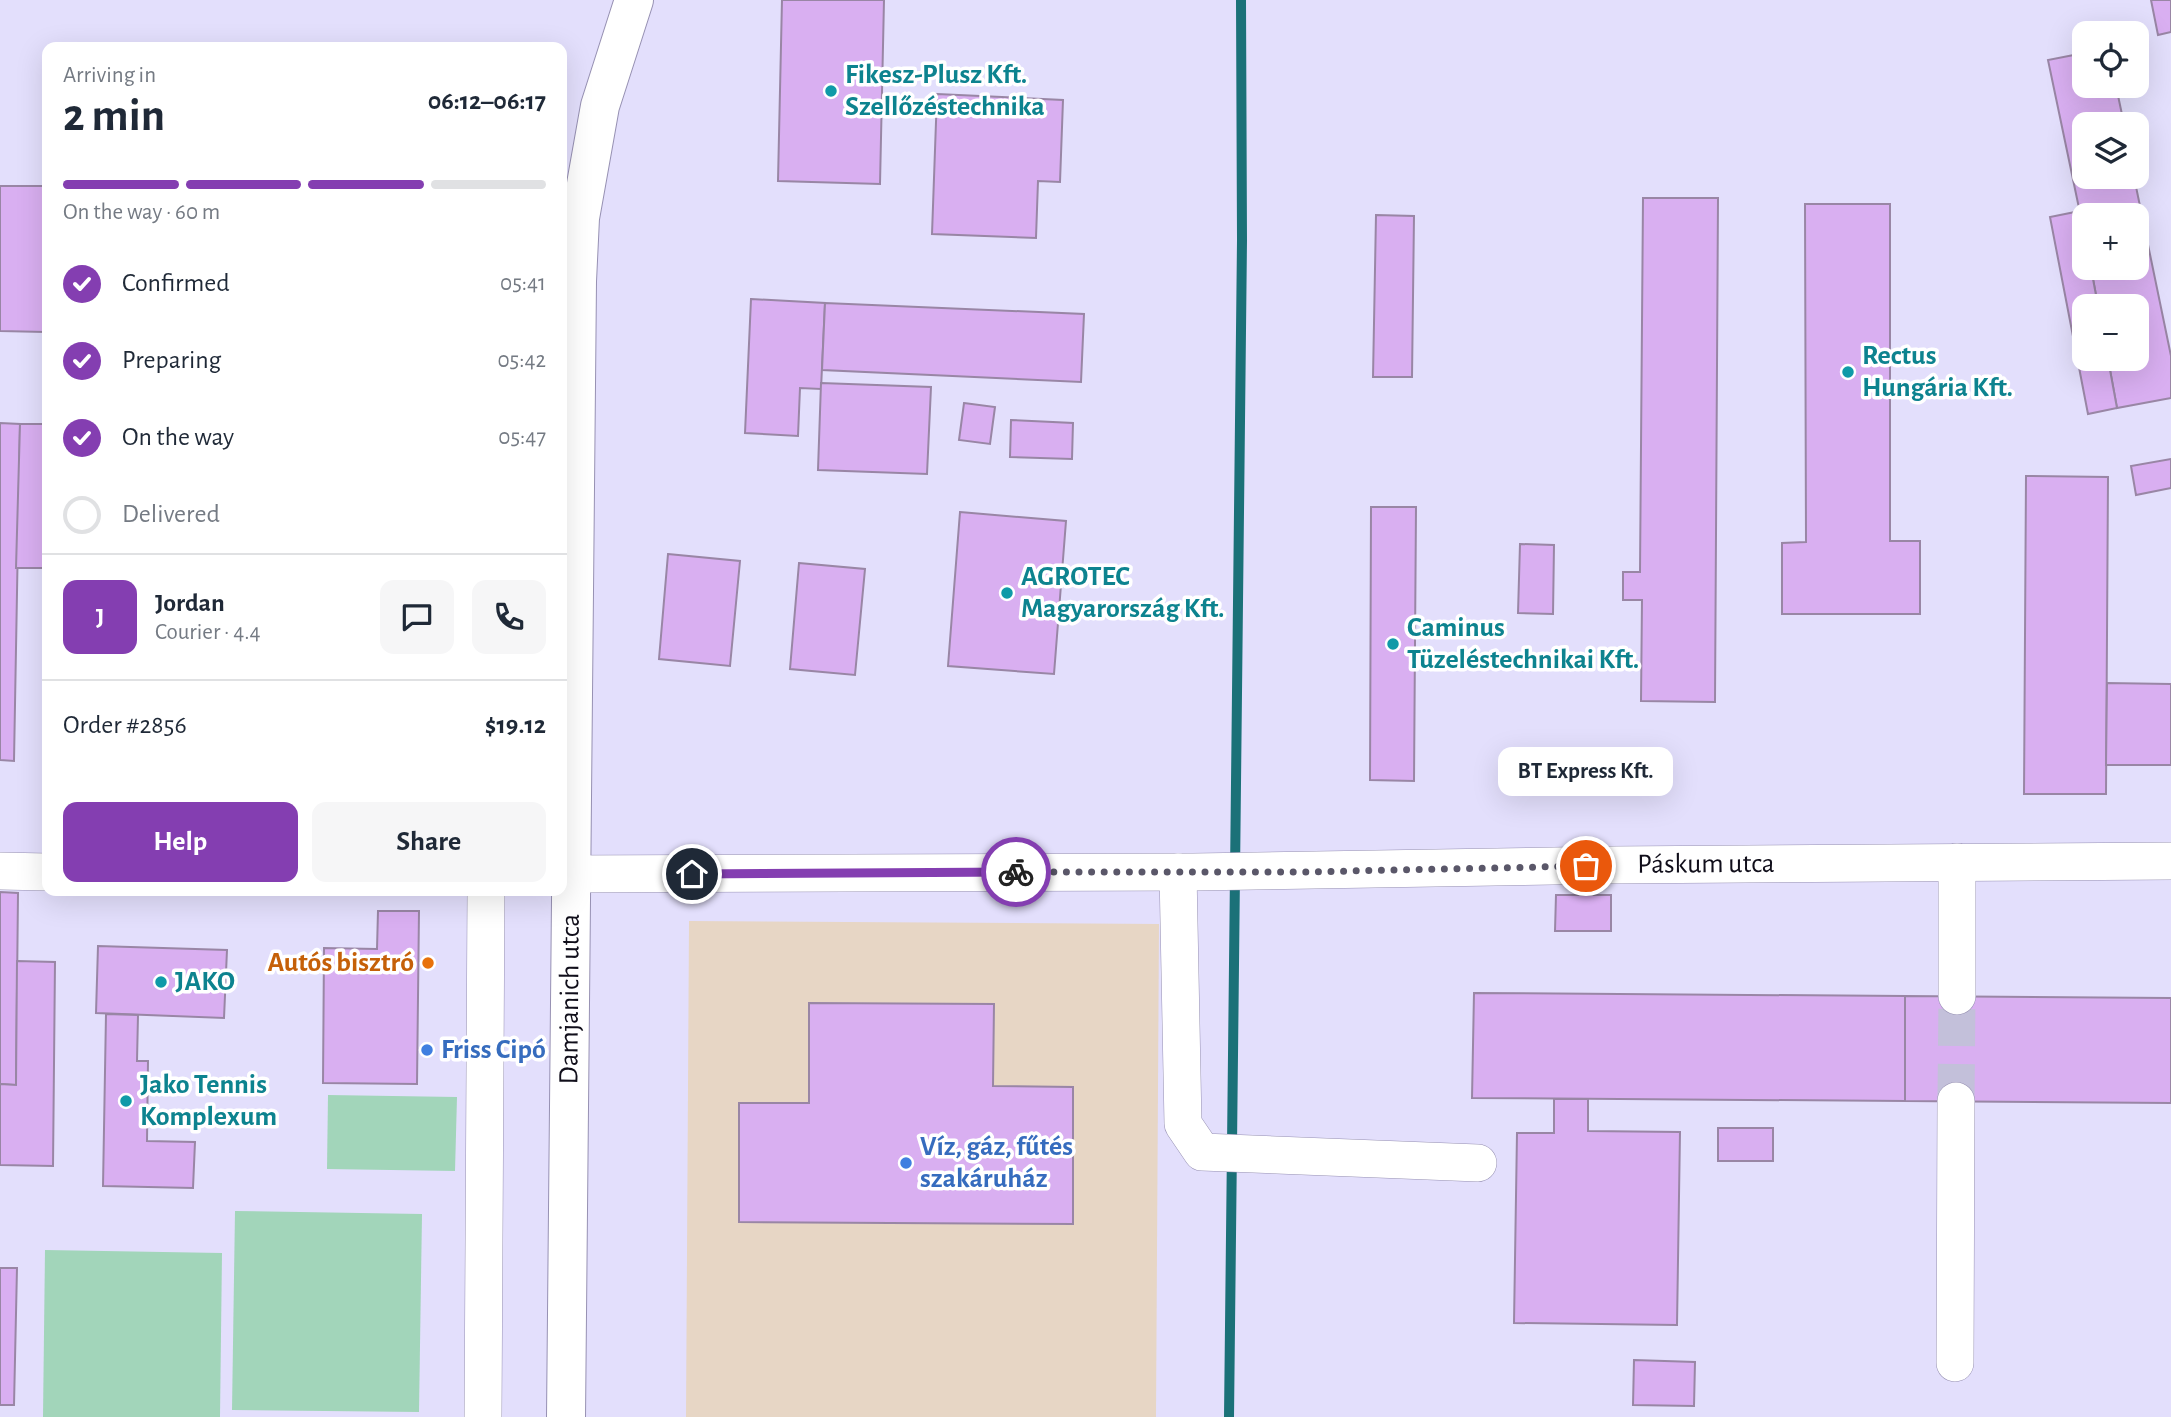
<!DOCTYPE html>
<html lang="en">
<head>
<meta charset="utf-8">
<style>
	:root { --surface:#fff; --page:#f6f6f7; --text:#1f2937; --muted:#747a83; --line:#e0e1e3; --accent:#843eb1 }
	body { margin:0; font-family:"Alegreya Sans",sans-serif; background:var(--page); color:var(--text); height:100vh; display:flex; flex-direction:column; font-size:26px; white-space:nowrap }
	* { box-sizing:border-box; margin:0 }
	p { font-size:23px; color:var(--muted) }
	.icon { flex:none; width:38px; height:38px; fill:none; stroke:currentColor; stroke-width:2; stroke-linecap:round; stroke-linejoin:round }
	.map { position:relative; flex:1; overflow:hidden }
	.details { position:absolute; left:42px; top:42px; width:525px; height:854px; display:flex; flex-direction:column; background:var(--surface); border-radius:14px; box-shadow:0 7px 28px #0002 }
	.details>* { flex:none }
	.controls { position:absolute; left:2072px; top:21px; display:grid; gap:14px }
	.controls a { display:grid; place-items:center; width:77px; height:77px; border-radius:14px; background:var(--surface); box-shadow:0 7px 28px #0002; font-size:35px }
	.pin { position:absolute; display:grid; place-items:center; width:60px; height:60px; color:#fff; margin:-30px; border:4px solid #fff; border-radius:50%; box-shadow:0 2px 7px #0007 }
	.courier { position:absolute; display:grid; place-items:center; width:70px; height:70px; margin:-35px; border:5px solid #843eb1; border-radius:50%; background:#fff; color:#222; box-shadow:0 2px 9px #0007 }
	.bubble { position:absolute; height:49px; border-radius:14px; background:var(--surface); box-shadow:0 7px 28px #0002; font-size:23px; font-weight:700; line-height:49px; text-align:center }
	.summary em { font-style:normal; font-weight:700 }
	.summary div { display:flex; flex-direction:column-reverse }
	.summary { display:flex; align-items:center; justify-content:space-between; height:119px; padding:0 21px }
	h1 { font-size:46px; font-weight:700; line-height:52px }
	.bar { display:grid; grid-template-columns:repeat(4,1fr); gap:10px 7px; align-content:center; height:84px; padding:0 21px }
	.bar i { height:9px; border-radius:5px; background:var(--line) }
	.bar .active { background:var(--accent) }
	.bar p { grid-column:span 4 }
	.line { display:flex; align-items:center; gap:18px; padding:0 21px; border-top:2px solid var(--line) }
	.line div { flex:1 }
	.round { display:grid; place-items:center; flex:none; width:74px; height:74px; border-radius:14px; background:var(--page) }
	ol { padding:0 21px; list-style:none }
	li { display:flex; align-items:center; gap:21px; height:77px }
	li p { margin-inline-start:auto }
	li .icon { padding:7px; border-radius:50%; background:var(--accent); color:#fff; stroke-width:4 }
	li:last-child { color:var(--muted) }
	li i { width:38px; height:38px; border:4px solid var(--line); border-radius:50% }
	.cta { display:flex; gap:14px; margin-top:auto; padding:14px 21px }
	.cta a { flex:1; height:80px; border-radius:14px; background:var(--accent); color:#fff; font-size:28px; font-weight:700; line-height:80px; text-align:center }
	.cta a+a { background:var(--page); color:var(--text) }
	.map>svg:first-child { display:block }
	.commercial { fill:#e7d6c5 }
	.green { fill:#a2d5ba }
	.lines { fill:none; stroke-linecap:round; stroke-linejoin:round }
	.stream { stroke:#1b7178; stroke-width:10 }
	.building { fill:#d9aff1; stroke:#9986a5; stroke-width:2 }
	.minor-tunnel { stroke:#c3c0da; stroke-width:37; stroke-dasharray:37 18; stroke-linecap:butt }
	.minor-casing { stroke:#9791b3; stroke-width:38 }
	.major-casing { stroke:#9791b3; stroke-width:40 }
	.minor { stroke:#fff; stroke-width:37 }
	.major { stroke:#fff; stroke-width:38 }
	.done { stroke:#5a5769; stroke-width:7; stroke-dasharray:0 12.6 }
	.route { stroke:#843eb1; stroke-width:9 }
	.culture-dot { fill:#0f9aa8; stroke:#fff; stroke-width:2.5 }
	.food-dot { fill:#e8710a; stroke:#fff; stroke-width:2.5 }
	.shop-dot { fill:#3f7fe0; stroke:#fff; stroke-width:2.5 }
	.labels { text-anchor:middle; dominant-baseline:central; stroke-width:7; stroke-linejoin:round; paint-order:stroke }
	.culture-label { font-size:28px; font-weight:bold; fill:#0d838f; stroke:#fff; text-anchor:start }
	.street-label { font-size:28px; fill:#100e1a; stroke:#fff }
	.food-label { font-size:28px; font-weight:bold; fill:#c56008; stroke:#fff; text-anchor:end }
	.shop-label { font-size:28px; font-weight:bold; fill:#366cbe; stroke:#fff; text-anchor:start }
</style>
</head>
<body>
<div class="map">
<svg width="2171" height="1417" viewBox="0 0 2171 1417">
	<rect width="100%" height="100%" fill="#e3dffc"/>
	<polygon class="commercial" points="689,921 1159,924 1156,1417 686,1417"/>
	<g class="green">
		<polygon points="328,1095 457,1097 455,1171 327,1169"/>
		<polygon points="235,1211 422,1214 419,1412 232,1410"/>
		<polygon points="45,1250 222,1253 220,1417 43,1417"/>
	</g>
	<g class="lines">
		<polyline class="stream" points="1229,1417 1242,240 1241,0"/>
	</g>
	<g class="building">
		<polygon points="782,0 884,0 880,184 778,181"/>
		<polygon points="2151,0 2171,0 2171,32 2158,35"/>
		<polygon points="2084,53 2084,86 2116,86 2124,124 2084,124 2084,177 2134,177 2171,356 2171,398 2117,408 2108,359 2137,359 2137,306 2098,306 2091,268 2137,268 2137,215 2084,215 2084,232 2048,60"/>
		<polygon points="937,94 1063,100 1060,182 1038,181 1036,238 932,234"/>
		<polygon points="0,186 45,186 45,332 0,331"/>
		<polygon points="1643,198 1718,198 1715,702 1641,701 1642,600 1623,600 1623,572 1640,572"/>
		<polygon points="1805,204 1890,204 1890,541 1920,541 1920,614 1782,614 1782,543 1806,542"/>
		<polygon points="2080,211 2084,232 2084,268 2091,268 2098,306 2084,306 2084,359 2108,359 2117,408 2088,414 2050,217"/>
		<polygon points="1376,215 1414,216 1412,377 1373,377"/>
		<polygon points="751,299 825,303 821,389 800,388 798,436 745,433"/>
		<polygon points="825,303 1084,314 1081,382 822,370"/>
		<polygon points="821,383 931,387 927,474 818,470"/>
		<polygon points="964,403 995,407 990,444 959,440"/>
		<polygon points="1011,420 1073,423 1072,459 1010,457"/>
		<polygon points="0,423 20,424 14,761 0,760"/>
		<polygon points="20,424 47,424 47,568 16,568"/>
		<polygon points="2171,459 2171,488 2136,495 2131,466"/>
		<polygon points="2026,476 2108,477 2106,794 2024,794"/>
		<polygon points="1371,507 1416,507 1414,781 1370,780"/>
		<polygon points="960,512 1066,521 1054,674 948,666"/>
		<polygon points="1520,544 1554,545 1553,614 1518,613"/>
		<polygon points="668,554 740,561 730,666 659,659"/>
		<polygon points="799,563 865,569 855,675 790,669"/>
		<polygon points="2107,683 2171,684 2171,765 2106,765"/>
		<polygon points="0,892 18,893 16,1085 0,1084"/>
		<polygon points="1556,895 1611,895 1611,931 1555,931"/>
		<polygon points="378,911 419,911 417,1084 323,1083 324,948 377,949"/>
		<polygon points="98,946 227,950 224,1018 96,1013"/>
		<polygon points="17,961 55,962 53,1166 0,1165 0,1084 16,1085"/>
		<polygon points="1474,993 1905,996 1905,1101 1472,1098"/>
		<polygon points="1905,996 2171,998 2171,1103 1905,1101"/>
		<polygon points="809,1003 994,1004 993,1086 1073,1087 1073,1224 739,1222 739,1103 809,1103"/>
		<polygon points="106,1014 138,1015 137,1061 148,1061 147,1141 195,1142 193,1188 103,1186"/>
		<polygon points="1554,1099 1588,1099 1588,1131 1680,1132 1677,1325 1514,1323 1517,1133 1554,1133"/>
		<rect x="1718" y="1128" width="55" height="33"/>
		<polygon points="0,1268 17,1268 14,1405 0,1405"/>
		<polygon points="1634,1360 1695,1362 1694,1406 1633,1405"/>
	</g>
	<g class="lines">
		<polyline class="minor-tunnel" points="1956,1101 1957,996"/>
		<g class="minor-casing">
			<g id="minor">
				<polyline points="0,871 47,872"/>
				<polyline points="1178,872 1183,1124 1202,1152 1478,1163"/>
				<path id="s1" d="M562,874L1193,872L1611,865L2171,861"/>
				<polyline points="1957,996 1957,862"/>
				<polyline points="1955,1363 1956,1101"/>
				<polyline points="483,1417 486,891"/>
			</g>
		</g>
		<g class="major-casing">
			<g id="major">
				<path id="s2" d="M566,1417L577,281L580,218L600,106L634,0"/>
			</g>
		</g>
		<use href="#minor" class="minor"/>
		<use href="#major" class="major"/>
	</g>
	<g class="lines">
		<polyline class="done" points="1016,872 1303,872 1586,866"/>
		<polyline class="route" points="692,874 1016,872"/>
	</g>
	<g class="culture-dot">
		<circle cx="831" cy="91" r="7"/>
		<circle cx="1848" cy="372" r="7"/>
		<circle cx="1007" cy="593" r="7"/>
		<circle cx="1393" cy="644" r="7"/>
		<circle cx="161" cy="982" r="7"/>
		<circle cx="126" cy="1101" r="7"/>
	</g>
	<circle class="food-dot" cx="428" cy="963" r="7"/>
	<g class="shop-dot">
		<circle cx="427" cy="1050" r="7"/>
		<circle cx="906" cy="1163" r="7"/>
	</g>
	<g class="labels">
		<g class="culture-label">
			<text x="845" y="75">Fikesz-Plusz Kft.<tspan x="845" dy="32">Szellőzéstechnika</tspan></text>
			<text x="1862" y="356">Rectus<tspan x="1862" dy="32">Hungária Kft.</tspan></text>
			<text x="1021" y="577">AGROTEC<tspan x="1021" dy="32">Magyarország Kft.</tspan></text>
			<text x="1407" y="628">Caminus<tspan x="1407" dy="32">Tüzeléstechnikai Kft.</tspan></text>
			<text x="175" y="982">JAKO</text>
			<text x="140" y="1085">Jako Tennis<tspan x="140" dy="32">Komplexum</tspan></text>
		</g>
		<g class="street-label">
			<text stroke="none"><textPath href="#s1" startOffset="1144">Páskum utca</textPath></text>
			<text stroke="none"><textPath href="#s2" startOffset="418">Damjanich utca</textPath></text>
		</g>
		<g class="food-label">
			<text x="414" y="963">Autós bisztró</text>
		</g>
		<g class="shop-label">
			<text x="441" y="1050">Friss Cipó</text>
			<text x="920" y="1147">Víz, gáz, fűtés<tspan x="920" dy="32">szakáruház</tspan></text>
		</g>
	</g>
</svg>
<div class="controls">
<a><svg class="icon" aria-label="locate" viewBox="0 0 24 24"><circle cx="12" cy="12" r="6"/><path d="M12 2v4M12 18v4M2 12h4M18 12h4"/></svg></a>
<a><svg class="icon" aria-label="layers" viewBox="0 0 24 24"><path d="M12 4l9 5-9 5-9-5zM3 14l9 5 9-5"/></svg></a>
<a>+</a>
<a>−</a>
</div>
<div class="pin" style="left:1586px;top:866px;background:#ea580c"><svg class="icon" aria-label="bag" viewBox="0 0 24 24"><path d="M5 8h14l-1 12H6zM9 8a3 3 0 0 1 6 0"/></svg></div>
<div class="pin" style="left:692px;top:874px;background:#1f2937"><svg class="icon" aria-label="home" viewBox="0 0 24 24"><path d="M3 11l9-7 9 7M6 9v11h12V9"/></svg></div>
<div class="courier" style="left:1016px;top:872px"><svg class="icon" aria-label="bike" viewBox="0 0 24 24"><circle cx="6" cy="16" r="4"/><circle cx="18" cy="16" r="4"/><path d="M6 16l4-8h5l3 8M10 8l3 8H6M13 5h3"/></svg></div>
<div class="bubble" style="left:1498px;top:747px;width:175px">BT Express Kft.</div>
<section class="details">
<div class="summary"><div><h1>2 min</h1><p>Arriving in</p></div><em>06:12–06:17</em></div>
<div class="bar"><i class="active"></i><i class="active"></i><i class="active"></i><i></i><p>On the way · 60 m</p></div>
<ol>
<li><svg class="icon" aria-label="check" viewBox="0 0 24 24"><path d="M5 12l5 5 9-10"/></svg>Confirmed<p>05:41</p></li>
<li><svg class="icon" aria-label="check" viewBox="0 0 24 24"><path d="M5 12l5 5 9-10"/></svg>Preparing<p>05:42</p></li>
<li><svg class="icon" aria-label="check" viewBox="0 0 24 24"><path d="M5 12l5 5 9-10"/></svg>On the way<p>05:47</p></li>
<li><i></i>Delivered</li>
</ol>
<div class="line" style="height:126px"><b class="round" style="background:var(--accent);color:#fff">J</b><div><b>Jordan</b><p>Courier · 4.4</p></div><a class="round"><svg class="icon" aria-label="chat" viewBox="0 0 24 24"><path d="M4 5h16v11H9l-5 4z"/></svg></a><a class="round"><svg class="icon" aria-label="phone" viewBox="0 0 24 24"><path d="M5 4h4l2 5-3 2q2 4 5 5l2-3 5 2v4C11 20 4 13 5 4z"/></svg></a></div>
<div class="line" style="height:91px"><div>Order #2856</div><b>$19.12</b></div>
<div class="cta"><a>Help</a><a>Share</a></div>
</section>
</div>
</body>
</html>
